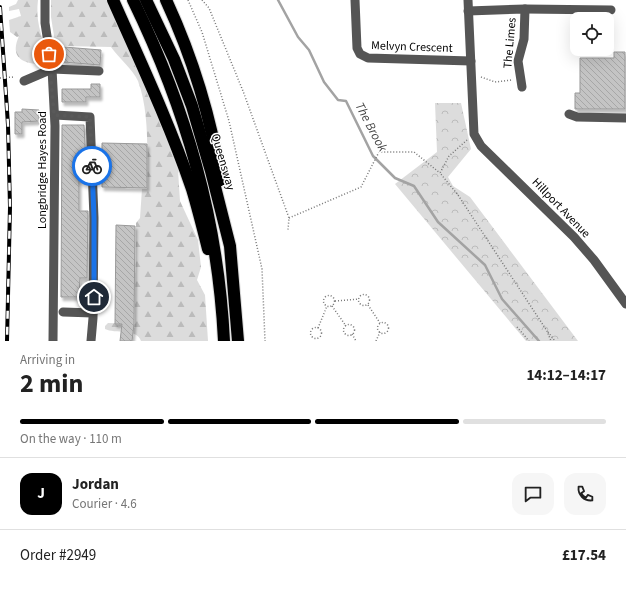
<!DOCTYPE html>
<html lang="en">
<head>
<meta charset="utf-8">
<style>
	:root { --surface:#fff; --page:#f6f6f6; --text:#222; --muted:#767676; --line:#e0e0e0; --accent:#000 }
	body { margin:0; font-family:"Source Sans 3",sans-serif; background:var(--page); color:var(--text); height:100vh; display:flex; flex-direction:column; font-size:15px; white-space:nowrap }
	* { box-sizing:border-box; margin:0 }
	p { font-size:13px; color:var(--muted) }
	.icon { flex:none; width:22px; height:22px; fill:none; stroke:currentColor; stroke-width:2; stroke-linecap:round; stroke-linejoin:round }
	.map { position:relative; height:341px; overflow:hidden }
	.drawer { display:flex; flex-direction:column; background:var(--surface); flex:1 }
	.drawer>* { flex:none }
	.tools { position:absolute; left:570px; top:12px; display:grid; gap:8px }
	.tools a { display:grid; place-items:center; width:44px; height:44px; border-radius:8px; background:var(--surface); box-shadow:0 4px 16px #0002; font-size:20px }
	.pin { position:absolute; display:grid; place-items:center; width:34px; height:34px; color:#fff; margin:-17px; border:2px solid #fff; border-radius:50%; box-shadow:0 1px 4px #0007 }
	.courier { position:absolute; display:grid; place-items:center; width:40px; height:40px; margin:-20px; border:3px solid #1a73e8; border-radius:50%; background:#fff; color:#222; box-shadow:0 1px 5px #0007 }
	.head em { font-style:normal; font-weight:700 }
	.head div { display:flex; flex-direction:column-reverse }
	.head { display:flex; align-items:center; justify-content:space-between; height:68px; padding:0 20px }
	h1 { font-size:26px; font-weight:700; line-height:30px }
	.bar { display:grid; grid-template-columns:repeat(4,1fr); gap:6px 4px; align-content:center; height:48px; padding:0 20px }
	.bar i { height:5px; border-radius:3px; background:var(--line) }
	.bar .on { background:var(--accent) }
	.bar p { grid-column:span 4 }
	.line { display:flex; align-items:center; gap:10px; padding:0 20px; border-top:1px solid var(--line) }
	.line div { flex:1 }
	.round { display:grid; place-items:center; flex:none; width:42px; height:42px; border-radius:12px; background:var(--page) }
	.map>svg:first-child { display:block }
	.forest { fill:url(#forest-firs) }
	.park { fill:url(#park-crowns) }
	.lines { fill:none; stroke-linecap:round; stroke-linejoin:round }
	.stream { stroke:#a3a3a3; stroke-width:2.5 }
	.building { fill:url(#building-back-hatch); stroke:#999; filter:url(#shadow) }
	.highway-casing { stroke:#dbdbdb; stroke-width:14 }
	.path { stroke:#777; stroke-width:1.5; stroke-dasharray:1 2; stroke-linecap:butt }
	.minor { stroke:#555; stroke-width:9 }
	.highway { stroke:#000; stroke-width:12 }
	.rail-casing { stroke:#000; stroke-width:4 }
	.rail { stroke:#fff; stroke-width:2.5; stroke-dasharray:8; stroke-linecap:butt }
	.path-bridge { stroke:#777; stroke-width:1.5; stroke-dasharray:1 2; stroke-linecap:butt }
	.done { stroke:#595959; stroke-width:4; stroke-dasharray:0 7.2 }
	.route { stroke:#1a73e8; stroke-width:5 }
	.labels { text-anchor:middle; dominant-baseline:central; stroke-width:3; stroke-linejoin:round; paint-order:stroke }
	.street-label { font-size:12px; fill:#000; stroke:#fff }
	.water-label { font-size:13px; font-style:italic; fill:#444; stroke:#fff }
</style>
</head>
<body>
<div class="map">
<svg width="626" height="341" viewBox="0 0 626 341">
	<defs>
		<pattern id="forest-firs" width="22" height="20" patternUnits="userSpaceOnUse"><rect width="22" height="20" fill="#dcdcdc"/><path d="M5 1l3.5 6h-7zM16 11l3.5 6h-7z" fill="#bbb"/></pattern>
		<pattern id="park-crowns" width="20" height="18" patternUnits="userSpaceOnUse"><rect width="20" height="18" fill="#dcdcdc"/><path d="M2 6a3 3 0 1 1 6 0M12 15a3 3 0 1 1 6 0" fill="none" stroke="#bbb"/></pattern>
		<pattern id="building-back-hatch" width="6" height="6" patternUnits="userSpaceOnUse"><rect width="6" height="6" fill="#c4c4c4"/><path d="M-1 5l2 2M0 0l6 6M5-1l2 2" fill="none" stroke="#a7a7a7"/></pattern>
		<filter id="shadow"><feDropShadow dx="2" dy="3.5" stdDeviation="1" flood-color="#0004"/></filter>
	</defs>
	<rect width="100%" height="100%" fill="#fff"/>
	<g class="forest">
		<path d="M18,0H38C37,8 37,17 39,26C42,40 49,53 36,64C18,62 11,54 19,36L17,37L10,32L9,20L21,16L19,9L9,11V7L16,4Z"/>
		<path d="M51,0H107L146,86L178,170L180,201L198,240L201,267L197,280L205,295L208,341H141C137,328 115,334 105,329V326L108,323L135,324L136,223L140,218L142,189H147C147,156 150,113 138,81C133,70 119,58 111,47L61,46V60L58,61L51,17Z"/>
	</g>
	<polygon class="park" points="435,103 461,103 471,149 448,177 453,186 470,197 578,341 526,341 395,184 437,152"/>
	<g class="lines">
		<polyline class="stream" points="278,0 298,37 309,50 324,82 338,100 346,101 373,156 395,178 414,186 438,222 485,265 502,299 539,341"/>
	</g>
	<g class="building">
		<polygon points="64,47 101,50 100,65 63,62"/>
		<polygon points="614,52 625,52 625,109 575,109 575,93 580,93 580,58 614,58"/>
		<polygon points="91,84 100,84 100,97 86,97 86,102 62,102 62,89 91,89"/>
		<polygon points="22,109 39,110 39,121 22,122 22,134 15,134 15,112 22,112"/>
		<polygon points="62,125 84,125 86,164 79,164 79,211 88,211 87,278 80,278 79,297 61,297"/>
		<polygon points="102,143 147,144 147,188 102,187"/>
		<polygon points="116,225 135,226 134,324 132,341 120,341 122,324 115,324"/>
	</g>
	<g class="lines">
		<g class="highway-casing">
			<g id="highway">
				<path d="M113,0C141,63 170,125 192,189C198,209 203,229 208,249"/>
				<path d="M133,0C186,109 218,219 224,341"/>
				<polyline points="146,0 174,59 192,106 211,171 230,246 238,341"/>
				<path d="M166,0C192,56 211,118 221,180"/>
			</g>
		</g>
		<g class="path">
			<polyline points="188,0 202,32 229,121 262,269 265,341"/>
			<polyline points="202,0 209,8 243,91 289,218 288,230"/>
			<polyline points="481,77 495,82 512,80"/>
			<polyline points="467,140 449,156 440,173 458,195 547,331 551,341"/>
			<polyline points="289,218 361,187 379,152 414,152 440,173"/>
			<circle cx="364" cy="300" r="5.5"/>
			<circle cx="329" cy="301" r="5.5"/>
			<polyline points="335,301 359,299"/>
			<polyline points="368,305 380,323"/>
			<polyline points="332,306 346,326"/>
			<circle cx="383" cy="328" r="5.5"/>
			<circle cx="349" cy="330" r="5.5"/>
			<polyline points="517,327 529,341"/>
			<circle cx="316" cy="333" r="5.5"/>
			<polyline points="318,328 327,306"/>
			<polyline points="548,332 555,341"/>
			<polyline points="352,334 356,341"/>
			<polyline points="376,341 380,332"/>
		</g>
		<g class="minor">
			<polyline points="45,0 45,23 52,69 55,126 53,341"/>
			<polyline points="355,0 357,48 360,54 368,58 471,61"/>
			<polyline points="468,0 474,134 481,146 574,237 594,260 626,304"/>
			<polyline points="525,9 611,10"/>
			<polyline points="468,11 525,9 524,39 518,61 522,87"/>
			<polyline points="24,81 52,69 99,71"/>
			<polyline points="569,114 577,117 626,118"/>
			<polyline points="55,115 90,117 94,218 93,318 91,341"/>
			<polyline points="63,312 93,313"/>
		</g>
		<use href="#highway" class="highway"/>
		<g class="rail-casing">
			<polyline id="rail" points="0,7 8,125 10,207 7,341"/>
		</g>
		<use href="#rail" class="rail"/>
		<polyline class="path-bridge" points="0,78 14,77"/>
	</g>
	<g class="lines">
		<polyline class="done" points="49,54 54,115 90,117 92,166"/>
		<polyline class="route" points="92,166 94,218 94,297"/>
	</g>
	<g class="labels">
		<g class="street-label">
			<text transform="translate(510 43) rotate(-85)">The Limes</text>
			<text transform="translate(412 47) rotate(2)">Melvyn Crescent</text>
			<text transform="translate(223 162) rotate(74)">Queensway</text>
			<text transform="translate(42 170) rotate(-90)">Longbridge Hayes Road</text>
			<text transform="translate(561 208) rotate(46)">Hillport Avenue</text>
		</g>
		<g class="water-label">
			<text transform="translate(371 127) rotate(62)">The Brook</text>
		</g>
	</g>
</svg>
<div class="tools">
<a><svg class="icon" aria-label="locate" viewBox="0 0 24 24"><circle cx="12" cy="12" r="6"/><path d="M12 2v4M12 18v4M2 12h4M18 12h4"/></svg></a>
</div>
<div class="pin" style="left:49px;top:54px;background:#ea580c"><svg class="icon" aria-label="bag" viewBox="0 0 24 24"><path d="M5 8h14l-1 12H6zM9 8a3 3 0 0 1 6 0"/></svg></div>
<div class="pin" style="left:94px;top:297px;background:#1f2937"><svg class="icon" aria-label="home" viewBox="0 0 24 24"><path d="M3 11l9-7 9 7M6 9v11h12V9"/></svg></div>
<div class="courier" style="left:92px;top:166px"><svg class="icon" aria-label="bike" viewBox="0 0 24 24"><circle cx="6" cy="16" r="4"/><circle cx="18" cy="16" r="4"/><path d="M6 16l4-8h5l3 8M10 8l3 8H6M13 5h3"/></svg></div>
</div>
<section class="drawer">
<div class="head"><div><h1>2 min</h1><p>Arriving in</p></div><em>14:12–14:17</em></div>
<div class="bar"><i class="on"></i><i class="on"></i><i class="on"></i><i></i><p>On the way · 110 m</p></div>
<div class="line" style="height:72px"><b class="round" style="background:var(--accent);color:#fff">J</b><div><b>Jordan</b><p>Courier · 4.6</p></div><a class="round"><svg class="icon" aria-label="chat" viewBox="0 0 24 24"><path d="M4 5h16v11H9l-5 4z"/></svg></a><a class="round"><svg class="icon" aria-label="phone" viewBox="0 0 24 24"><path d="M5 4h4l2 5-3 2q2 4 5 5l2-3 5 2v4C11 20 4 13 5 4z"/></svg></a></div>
<div class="line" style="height:52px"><div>Order #2949</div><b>£17.54</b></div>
</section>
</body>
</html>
